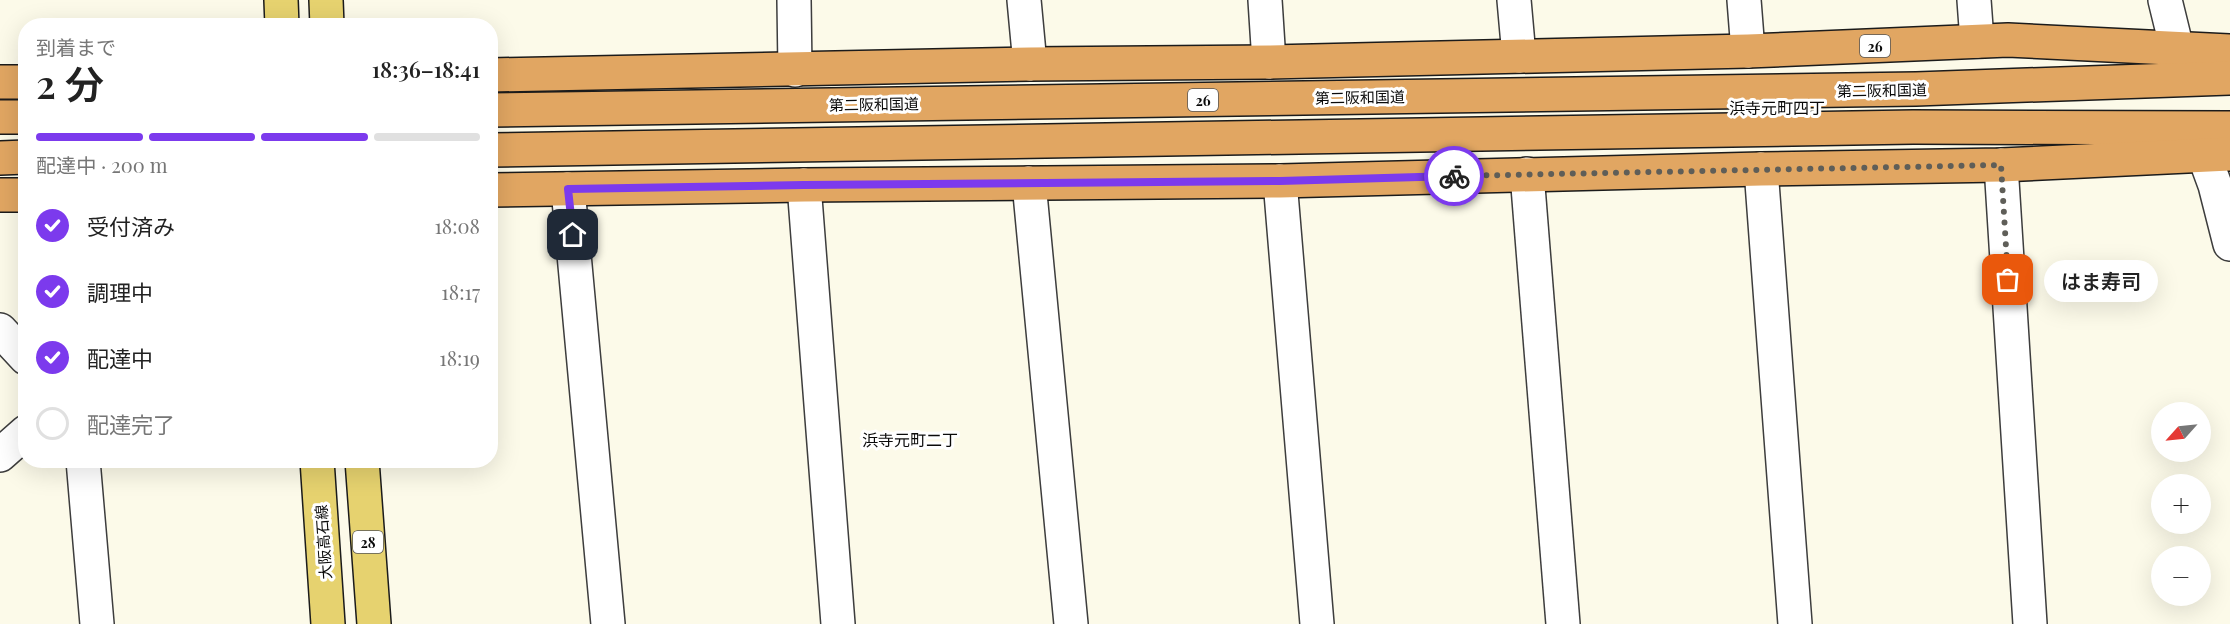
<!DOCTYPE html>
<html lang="ja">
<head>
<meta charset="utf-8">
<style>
	:root { --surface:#fff; --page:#f2f2f2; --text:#222; --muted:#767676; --line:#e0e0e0; --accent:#7c3aed }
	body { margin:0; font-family:"Playfair Display","Noto Sans JP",serif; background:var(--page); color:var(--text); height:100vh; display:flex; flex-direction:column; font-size:22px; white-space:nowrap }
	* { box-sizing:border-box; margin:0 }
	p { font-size:20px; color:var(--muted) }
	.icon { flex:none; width:33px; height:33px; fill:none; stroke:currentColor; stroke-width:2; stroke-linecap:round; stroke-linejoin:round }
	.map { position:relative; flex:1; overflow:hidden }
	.side { position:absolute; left:18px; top:18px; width:480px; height:450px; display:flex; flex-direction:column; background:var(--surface); border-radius:24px; box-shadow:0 6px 24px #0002 }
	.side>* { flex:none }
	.needle { width:39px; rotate:243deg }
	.controls { position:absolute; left:2151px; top:402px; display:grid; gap:12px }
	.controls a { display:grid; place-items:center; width:60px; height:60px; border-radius:50%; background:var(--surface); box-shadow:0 6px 24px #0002; font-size:30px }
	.pin { position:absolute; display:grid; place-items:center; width:51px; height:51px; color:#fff; margin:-26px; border-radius:12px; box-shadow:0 3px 9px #0006 }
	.courier { position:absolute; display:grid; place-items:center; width:60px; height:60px; margin:-30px; border:4px solid #7c3aed; border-radius:50%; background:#fff; color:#222; box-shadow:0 2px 8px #0007 }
	.bubble { position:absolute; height:42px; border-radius:21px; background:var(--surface); box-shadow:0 6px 24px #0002; font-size:20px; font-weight:600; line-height:42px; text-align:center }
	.summary em { font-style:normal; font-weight:600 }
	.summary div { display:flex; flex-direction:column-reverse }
	.summary { display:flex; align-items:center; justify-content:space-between; height:102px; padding:0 18px }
	h1 { font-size:39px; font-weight:600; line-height:45px }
	.bar { display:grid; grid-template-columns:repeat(4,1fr); gap:9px 6px; align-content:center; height:72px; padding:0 18px }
	.bar i { height:8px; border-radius:4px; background:var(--line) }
	.bar .active { background:var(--accent) }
	.bar p { grid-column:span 4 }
	ol { padding:0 18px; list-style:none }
	li { display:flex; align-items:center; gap:18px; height:66px }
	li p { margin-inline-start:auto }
	li .icon { padding:6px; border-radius:50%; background:var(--accent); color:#fff; stroke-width:4 }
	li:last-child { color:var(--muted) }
	li i { width:33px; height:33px; border:3px solid var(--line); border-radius:50% }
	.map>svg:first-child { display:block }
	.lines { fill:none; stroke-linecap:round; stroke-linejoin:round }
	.street-casing { stroke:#3d3d3d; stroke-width:36 }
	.primary-casing { stroke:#1b1b1b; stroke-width:36 }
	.highway-casing { stroke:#1b1b1b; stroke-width:36 }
	.street { stroke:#fff; stroke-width:33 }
	.primary { stroke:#e6d26f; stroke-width:33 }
	.highway { stroke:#e1a662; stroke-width:33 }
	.done { stroke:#5f5e58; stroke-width:6; stroke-dasharray:0 10.8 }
	.route { stroke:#7c3aed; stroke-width:8 }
	.labels { text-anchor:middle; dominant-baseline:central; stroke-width:6; stroke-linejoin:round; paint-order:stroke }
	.shield { fill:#fff; stroke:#545454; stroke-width:1.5 }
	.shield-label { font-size:14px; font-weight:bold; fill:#0a0a0a }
	.street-label { font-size:15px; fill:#0a0a0a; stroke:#fff }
	.neighbourhood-label { font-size:16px; fill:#0a0a0a; stroke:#fff }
</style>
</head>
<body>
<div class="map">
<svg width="2230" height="624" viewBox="0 0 2230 624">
	<rect width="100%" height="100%" fill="#fcfae9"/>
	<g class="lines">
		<g class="street-casing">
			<g id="street">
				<polyline points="794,0 795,70"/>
				<polyline points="1024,0 1030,64"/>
				<polyline points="1265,0 1269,62"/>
				<polyline points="1514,0 1519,56"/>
				<polyline points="1744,0 1748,51"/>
				<polyline points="1974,0 1977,41"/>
				<polyline points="2165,0 2177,49"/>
				<polyline points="2204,155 2215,185 2230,244"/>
				<polyline points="2001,165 2030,624"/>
				<polyline points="1761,169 1795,624"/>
				<polyline points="1527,174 1563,624"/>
				<polyline points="1280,181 1317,624"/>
				<polyline points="1029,183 1071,624"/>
				<polyline points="804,185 838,624"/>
				<polyline points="568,189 608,624"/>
				<polyline points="0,330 26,358"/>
				<polyline points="0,455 26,432"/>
				<polyline points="83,460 97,624"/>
			</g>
		</g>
		<g class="primary-casing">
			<g id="primary">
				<polyline points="281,0 282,26"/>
				<polyline points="326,0 327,26"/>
				<polyline points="317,460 328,624"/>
				<polyline points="362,460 374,624"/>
			</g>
		</g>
		<g class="highway-casing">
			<g id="highway">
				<polyline points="490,75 1030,64 1269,62 1748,51 2008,40 2230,51"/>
				<polyline points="0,82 26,82"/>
				<polyline points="490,110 1916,89 2230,78"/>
				<polyline points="0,117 26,117"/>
				<polyline points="490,150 1913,127 2230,128"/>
				<polyline points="0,158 26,157"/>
				<polyline points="490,190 804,185 1280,181 1761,169 2001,165 2230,154"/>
				<polyline points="0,195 26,195"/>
			</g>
		</g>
		<use href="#street" class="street"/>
		<use href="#primary" class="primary"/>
		<use href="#highway" class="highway"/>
	</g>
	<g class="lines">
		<polyline class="done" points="1454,176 2001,165 2008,280"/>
		<polyline class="route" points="573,235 568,189 804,185 1280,181 1454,176"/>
	</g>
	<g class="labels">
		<g class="shield">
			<rect x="1860" y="35" width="30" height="22" rx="4.5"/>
			<rect x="1188" y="89" width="30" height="22" rx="4.5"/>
			<rect x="353" y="531" width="30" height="22" rx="4.5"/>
		</g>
		<g class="shield-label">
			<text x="1875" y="46">26</text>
			<text x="1203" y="100">26</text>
			<text x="368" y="542">28</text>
		</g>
		<g class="street-label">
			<text transform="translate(1882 90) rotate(-1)">第二阪和国道</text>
			<text transform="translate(1360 97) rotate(-1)">第二阪和国道</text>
			<text transform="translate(874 104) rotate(-1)">第二阪和国道</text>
			<text transform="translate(323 542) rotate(-94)">大阪高石線</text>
		</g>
		<g class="neighbourhood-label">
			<text x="1777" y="107">浜寺元町四丁</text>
			<text x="910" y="439">浜寺元町二丁</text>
		</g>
	</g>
</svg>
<div class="controls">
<a><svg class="needle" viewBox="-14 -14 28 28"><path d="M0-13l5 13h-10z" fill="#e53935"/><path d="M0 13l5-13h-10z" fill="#767676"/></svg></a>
<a>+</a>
<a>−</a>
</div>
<div class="pin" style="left:2008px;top:280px;background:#ea580c"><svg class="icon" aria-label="bag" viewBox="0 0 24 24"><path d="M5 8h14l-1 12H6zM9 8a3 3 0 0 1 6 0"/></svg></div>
<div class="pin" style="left:573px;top:235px;background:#1f2937"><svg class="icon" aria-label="home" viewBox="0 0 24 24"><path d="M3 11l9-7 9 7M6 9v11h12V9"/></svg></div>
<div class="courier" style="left:1454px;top:176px"><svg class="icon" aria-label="bike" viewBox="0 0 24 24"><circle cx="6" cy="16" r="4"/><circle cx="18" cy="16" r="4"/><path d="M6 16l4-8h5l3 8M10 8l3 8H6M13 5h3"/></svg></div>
<div class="bubble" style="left:2044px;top:260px;width:114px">はま寿司</div>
<section class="side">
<div class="summary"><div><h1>2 分</h1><p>到着まで</p></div><em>18:36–18:41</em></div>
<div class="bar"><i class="active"></i><i class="active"></i><i class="active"></i><i></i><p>配達中 · 200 m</p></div>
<ol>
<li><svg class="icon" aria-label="check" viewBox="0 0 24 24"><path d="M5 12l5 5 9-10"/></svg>受付済み<p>18:08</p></li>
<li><svg class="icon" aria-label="check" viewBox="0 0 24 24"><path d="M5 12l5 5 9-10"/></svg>調理中<p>18:17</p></li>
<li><svg class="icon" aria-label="check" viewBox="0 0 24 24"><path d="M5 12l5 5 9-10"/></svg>配達中<p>18:19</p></li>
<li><i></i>配達完了</li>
</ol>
</section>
</div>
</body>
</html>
